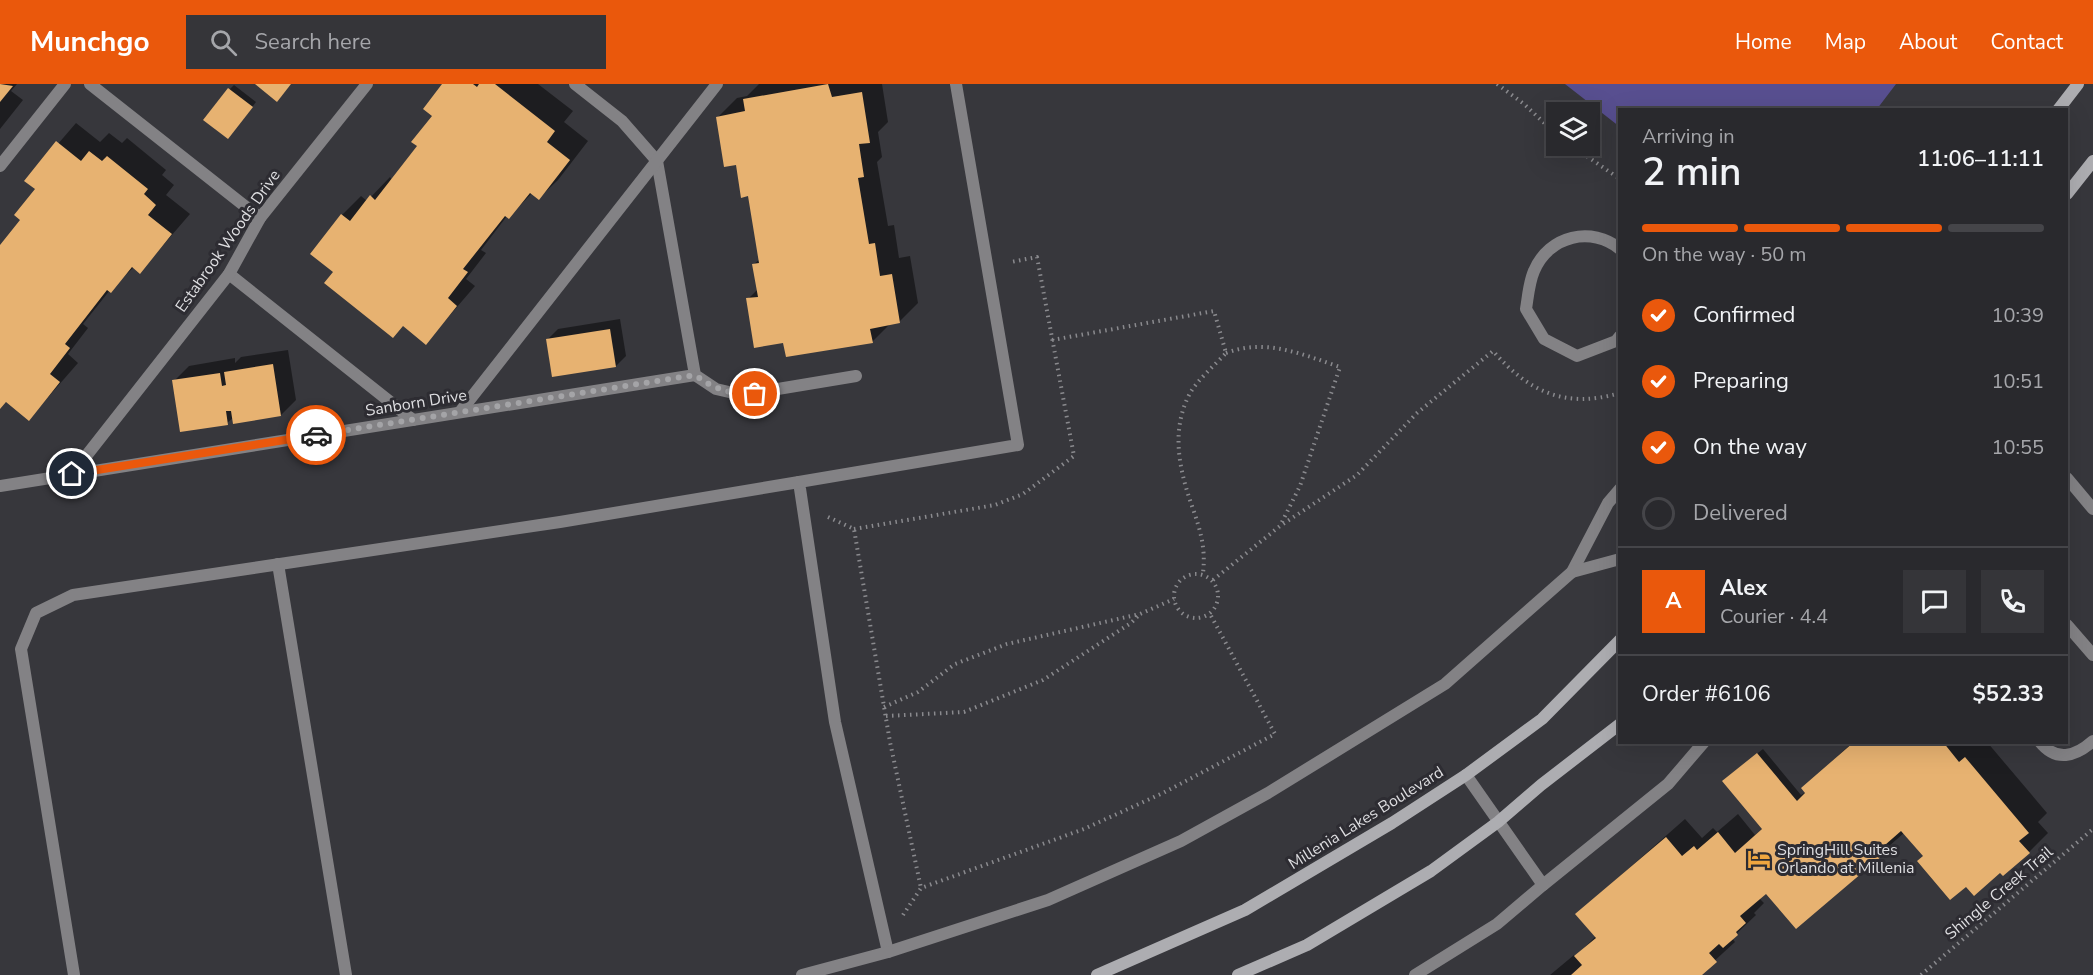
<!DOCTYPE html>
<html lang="en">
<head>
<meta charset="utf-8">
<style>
	:root { --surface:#29292d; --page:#353539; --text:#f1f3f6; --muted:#a5a6aa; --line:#454549; --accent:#ea580c }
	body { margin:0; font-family:"Nunito Sans",sans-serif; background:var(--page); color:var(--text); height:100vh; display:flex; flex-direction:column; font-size:22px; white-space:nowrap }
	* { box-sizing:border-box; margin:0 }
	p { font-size:20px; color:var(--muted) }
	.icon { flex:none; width:33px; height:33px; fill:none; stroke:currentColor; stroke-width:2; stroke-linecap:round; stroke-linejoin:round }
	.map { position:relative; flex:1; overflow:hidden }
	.sheet { position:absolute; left:1618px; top:24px; width:450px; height:636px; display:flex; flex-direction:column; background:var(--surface); border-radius:0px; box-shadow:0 6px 24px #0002,0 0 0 2px var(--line) }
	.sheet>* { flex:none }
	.tools { position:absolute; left:1546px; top:18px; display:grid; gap:12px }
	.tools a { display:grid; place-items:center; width:54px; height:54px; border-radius:0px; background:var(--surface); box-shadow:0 6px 24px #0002,0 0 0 2px var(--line); font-size:30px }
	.pin { position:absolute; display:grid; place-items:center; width:51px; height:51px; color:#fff; margin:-26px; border:3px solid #fff; border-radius:50%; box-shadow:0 2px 6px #0007 }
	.courier { position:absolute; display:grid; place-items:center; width:60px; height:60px; margin:-30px; border:4px solid #ea580c; border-radius:50%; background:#fff; color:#222; box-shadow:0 2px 8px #0007 }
	.headline em { font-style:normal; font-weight:600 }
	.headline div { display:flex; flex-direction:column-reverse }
	.headline { display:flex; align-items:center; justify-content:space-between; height:102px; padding:0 24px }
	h1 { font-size:39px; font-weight:600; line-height:45px }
	.bar { display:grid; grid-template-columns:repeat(4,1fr); gap:9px 6px; align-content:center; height:72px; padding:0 24px }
	.bar i { height:8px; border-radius:4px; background:var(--line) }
	.bar .active { background:var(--accent) }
	.bar p { grid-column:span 4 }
	.line { display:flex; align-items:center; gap:15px; padding:0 24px; border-top:2px solid var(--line) }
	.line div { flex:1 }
	.round { display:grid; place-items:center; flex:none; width:63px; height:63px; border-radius:0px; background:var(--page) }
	ol { padding:0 24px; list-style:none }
	li { display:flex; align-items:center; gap:18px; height:66px }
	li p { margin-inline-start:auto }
	li .icon { padding:6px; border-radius:50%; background:var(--accent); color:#fff; stroke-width:4 }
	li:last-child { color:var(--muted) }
	li i { width:33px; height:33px; border:3px solid var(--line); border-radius:50% }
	header { display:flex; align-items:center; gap:36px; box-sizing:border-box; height:84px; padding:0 30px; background:var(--accent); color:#fff }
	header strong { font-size:28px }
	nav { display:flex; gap:33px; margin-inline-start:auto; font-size:21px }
	.search { width:420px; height:54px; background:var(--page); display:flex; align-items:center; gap:15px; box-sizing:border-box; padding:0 21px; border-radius:0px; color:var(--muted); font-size:22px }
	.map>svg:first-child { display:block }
	.water { fill:#584f90 }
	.shadow { fill:#0007 }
	.building { fill:#e7b271 }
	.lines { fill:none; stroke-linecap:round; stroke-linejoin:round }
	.path { stroke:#8a8a8e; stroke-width:4; stroke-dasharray:1.5 4.5; stroke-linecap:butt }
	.lane { stroke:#838285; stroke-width:12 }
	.secondary { stroke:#adadb1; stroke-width:12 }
	.done { stroke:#a4a4a7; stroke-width:6; stroke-dasharray:0 10.8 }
	.route { stroke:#ea580c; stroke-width:8 }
	.labels { text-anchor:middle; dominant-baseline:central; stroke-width:6; stroke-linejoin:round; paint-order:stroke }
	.street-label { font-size:16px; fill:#dedee1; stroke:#2d2c32 }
	.poi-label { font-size:16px; fill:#dedee1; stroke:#2d2c32; text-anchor:start }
</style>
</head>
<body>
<header>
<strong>Munchgo</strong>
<div class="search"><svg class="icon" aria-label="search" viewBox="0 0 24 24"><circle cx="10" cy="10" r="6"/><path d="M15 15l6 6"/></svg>Search here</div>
<nav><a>Home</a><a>Map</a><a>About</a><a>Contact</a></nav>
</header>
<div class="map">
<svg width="2093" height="891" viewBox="0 0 2093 891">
	<rect width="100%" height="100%" fill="#37373c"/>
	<polygon class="water" points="1565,0 1896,0 1877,25 1620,26 1620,43"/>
	<g class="shadow">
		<polygon points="0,0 17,0 11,7 23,16 0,45"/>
		<polygon points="444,0 538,0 573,27 564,38 588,57 558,96 539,114 532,109 509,133 507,132 481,166 486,169 466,195 475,202 426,259 335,188 342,131 361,112 367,117 390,93 392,96 419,62 434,32"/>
		<polygon points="759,0 882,0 888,38 878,48 882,73 877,78 888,142 894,141 899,174 910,172 918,219 899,238 890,240 872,258 784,257 748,215 758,205 754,180 760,175 749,111 718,33 737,14 747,12"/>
		<polygon points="234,1 256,18 232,49 230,5"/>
		<polygon points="76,39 100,58 109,49 122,59 127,54 166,86 162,91 174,101 166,111 190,130 140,188 134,183 110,206 83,240 88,244 68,270 78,279 29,335 7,317 0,324 0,164 22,135 37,105 26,97"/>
		<polygon points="620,235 626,272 616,282 548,255 558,245"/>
		<polygon points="288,266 296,316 281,331 233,334 227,339 174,297 189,282 235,274 235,279 241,273"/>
		<polygon points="1853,658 1987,658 2047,729 2038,738 2048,749 2029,768 2000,787 1966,801 1924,772 1904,749 1796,843 1766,808 1759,814 1764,819 1754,829 1756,831 1732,854 1735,858 1699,891 1550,891 1574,871 1575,873 1596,852 1577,830 1685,735 1702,754 1713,744 1717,748 1738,730 1755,751 1763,744 1729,692 1763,665 1801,711 1806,708 1803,704"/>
	</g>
	<g class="building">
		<polygon points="0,0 13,2 0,18"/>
		<polygon points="255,0 291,0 277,18"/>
		<polygon points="442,0 473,0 477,3 479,0 495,0 555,47 547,58 570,76 539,116 530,109 509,135 505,132 463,185 468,188 448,214 457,222 426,261 403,242 393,254 324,199 333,188 310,170 341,130 350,137 370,111 375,116 417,62 411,58 432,32 423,25"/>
		<polygon points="828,0 832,13 862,8 870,59 859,60 864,93 858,94 869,160 875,159 880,192 892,190 900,239 870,245 873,259 786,273 783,259 754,264 746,214 758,213 752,180 759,179 748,112 741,114 736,81 724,83 716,33 745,27 743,15"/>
		<polygon points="228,4 253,23 228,55 203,36"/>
		<polygon points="56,57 81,77 89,67 102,77 107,72 148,105 144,110 156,121 148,131 172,150 140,190 132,183 111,209 107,206 65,260 70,264 50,290 60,298 29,337 6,318 0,325 0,161 20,136 14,131 35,105 24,97"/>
		<polygon points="610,245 616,283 552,293 546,255"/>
		<polygon points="273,280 281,332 233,340 231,327 226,327 228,341 180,348 172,296 220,289 222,302 226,301 224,288"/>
		<polygon points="1854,658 1943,658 1959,678 1965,673 2029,749 2019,757 2030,769 2003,792 2000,789 1974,812 1966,803 1950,816 1917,777 1923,772 1901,747 1885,761 1889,766 1796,845 1766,810 1740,832 1746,839 1736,848 1738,851 1723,864 1719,860 1709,869 1717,878 1702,891 1571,891 1582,881 1574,872 1596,854 1575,830 1666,753 1682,772 1694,762 1697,766 1718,748 1735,769 1762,745 1722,697 1757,669 1797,717 1805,709 1801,704"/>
	</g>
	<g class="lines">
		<g class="path">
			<polyline points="1497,0 1524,20 1557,51"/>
			<polyline points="1572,62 1620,95"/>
			<path d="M1052,256L1214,227L1226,269C1214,282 1197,296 1189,311C1171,347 1179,385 1192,422C1200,445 1206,464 1203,489"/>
			<path d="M1226,269C1266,254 1301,270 1340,283L1300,402L1280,442"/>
			<polyline points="828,433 854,445 890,658 921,804"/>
			<polyline points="854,445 995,421 1023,410 1074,372 1037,173 1011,178"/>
			<circle cx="1196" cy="512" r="22"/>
			<path d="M1213,496L1280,442L1357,391L1417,329L1493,267C1529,308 1565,325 1620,309"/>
			<polyline points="884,623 918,608 955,580 1007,560 1140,530 1174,515"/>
			<polyline points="886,632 964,628 1043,596 1131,539 1140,530"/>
			<polyline points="903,831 921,804 1084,745 1163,709 1275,650 1209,528"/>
			<polyline points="1921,891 2093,745"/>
		</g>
		<g class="lane">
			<polyline points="90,0 260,134"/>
			<polyline points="575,0 622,37 657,77 695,291 716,305 742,311 856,292"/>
			<polyline points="956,0 1018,361 799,398 835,638 888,868 1048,816 1181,757 1268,709 1445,600 1572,488 1608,419 1620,405"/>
			<polyline points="0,82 65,0"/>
			<path d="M1620,165C1592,142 1549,151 1534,187C1529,198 1528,213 1526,225L1544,255L1577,272L1616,257L1620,252"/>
			<polyline points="229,190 413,336"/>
			<polyline points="460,328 717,0"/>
			<polyline points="72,390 229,190 260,134 367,0"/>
			<polyline points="2067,394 2093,425"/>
			<polyline points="0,402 695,291"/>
			<polyline points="278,480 346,891"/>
			<polyline points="1572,488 1620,475"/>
			<polyline points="2067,541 2093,571"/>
			<path d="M2040,658C2056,678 2075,673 2093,657"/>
			<polyline points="1466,691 1543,801 1668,700 1704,658"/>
			<polyline points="74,891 21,565 36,529 73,511 560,438 799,398"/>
			<polyline points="802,891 888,868"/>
			<polyline points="1415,891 1497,840 1543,801"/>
		</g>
		<g class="secondary">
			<polyline points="2058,26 2078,0"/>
			<polyline points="2067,110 2093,77"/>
			<polyline points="1097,891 1245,826 1392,739 1466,691 1542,635 1620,556"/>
			<polyline points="1238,891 1307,861 1431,787 1498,738 1541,701 1620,640"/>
		</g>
	</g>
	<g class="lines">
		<path class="done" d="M316,351L695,291C714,305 731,311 755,310"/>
		<polyline class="route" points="72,390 316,351"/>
	</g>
	<defs>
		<g id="hotel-bare" transform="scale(1.8)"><path d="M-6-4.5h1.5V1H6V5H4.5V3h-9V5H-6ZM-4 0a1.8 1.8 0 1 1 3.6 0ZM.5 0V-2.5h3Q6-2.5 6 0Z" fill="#f0a63f" stroke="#2d2c32" stroke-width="2.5" paint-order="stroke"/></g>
	</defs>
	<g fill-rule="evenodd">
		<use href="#hotel-bare" x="1759" y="775"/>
	</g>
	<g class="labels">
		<g class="street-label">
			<text transform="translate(228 157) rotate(-55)">Estabrook Woods Drive</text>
			<text transform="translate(416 319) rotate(-9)">Sanborn Drive</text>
			<text transform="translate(1366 734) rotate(-32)">Millenia Lakes Boulevard</text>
			<text transform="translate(1999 809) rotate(-40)">Shingle Creek Trail</text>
		</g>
		<g class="poi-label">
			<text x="1777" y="766">SpringHill Suites<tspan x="1777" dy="18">Orlando at Millenia</tspan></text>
		</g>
	</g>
</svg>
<div class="tools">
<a><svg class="icon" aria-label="layers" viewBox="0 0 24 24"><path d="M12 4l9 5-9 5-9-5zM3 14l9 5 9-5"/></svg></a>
</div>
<div class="pin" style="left:755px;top:310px;background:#ea580c"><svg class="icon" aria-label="bag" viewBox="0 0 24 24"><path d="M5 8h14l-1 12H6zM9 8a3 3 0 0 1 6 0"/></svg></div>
<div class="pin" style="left:72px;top:390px;background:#1f2937"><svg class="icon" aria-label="home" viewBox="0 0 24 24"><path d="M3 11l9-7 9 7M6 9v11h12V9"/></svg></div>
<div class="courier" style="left:316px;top:351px"><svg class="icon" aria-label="car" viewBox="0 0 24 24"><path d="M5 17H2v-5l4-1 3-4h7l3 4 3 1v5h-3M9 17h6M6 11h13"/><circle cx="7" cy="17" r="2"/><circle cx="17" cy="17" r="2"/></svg></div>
<section class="sheet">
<div class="headline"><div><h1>2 min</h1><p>Arriving in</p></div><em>11:06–11:11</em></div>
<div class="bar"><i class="active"></i><i class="active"></i><i class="active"></i><i></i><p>On the way · 50 m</p></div>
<ol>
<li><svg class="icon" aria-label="check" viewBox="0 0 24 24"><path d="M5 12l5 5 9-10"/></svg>Confirmed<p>10:39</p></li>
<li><svg class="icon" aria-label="check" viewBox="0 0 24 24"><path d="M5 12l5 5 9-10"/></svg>Preparing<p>10:51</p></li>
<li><svg class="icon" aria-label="check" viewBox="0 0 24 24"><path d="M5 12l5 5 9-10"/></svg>On the way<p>10:55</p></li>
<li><i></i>Delivered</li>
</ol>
<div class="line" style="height:108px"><b class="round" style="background:var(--accent);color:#fff">A</b><div><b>Alex</b><p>Courier · 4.4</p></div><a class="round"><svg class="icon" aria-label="chat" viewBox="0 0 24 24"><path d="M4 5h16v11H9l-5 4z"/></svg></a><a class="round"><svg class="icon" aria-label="phone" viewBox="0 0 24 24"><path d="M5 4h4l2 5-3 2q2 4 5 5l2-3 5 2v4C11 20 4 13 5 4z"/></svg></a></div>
<div class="line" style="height:78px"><div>Order #6106</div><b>$52.33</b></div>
</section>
</div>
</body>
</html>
